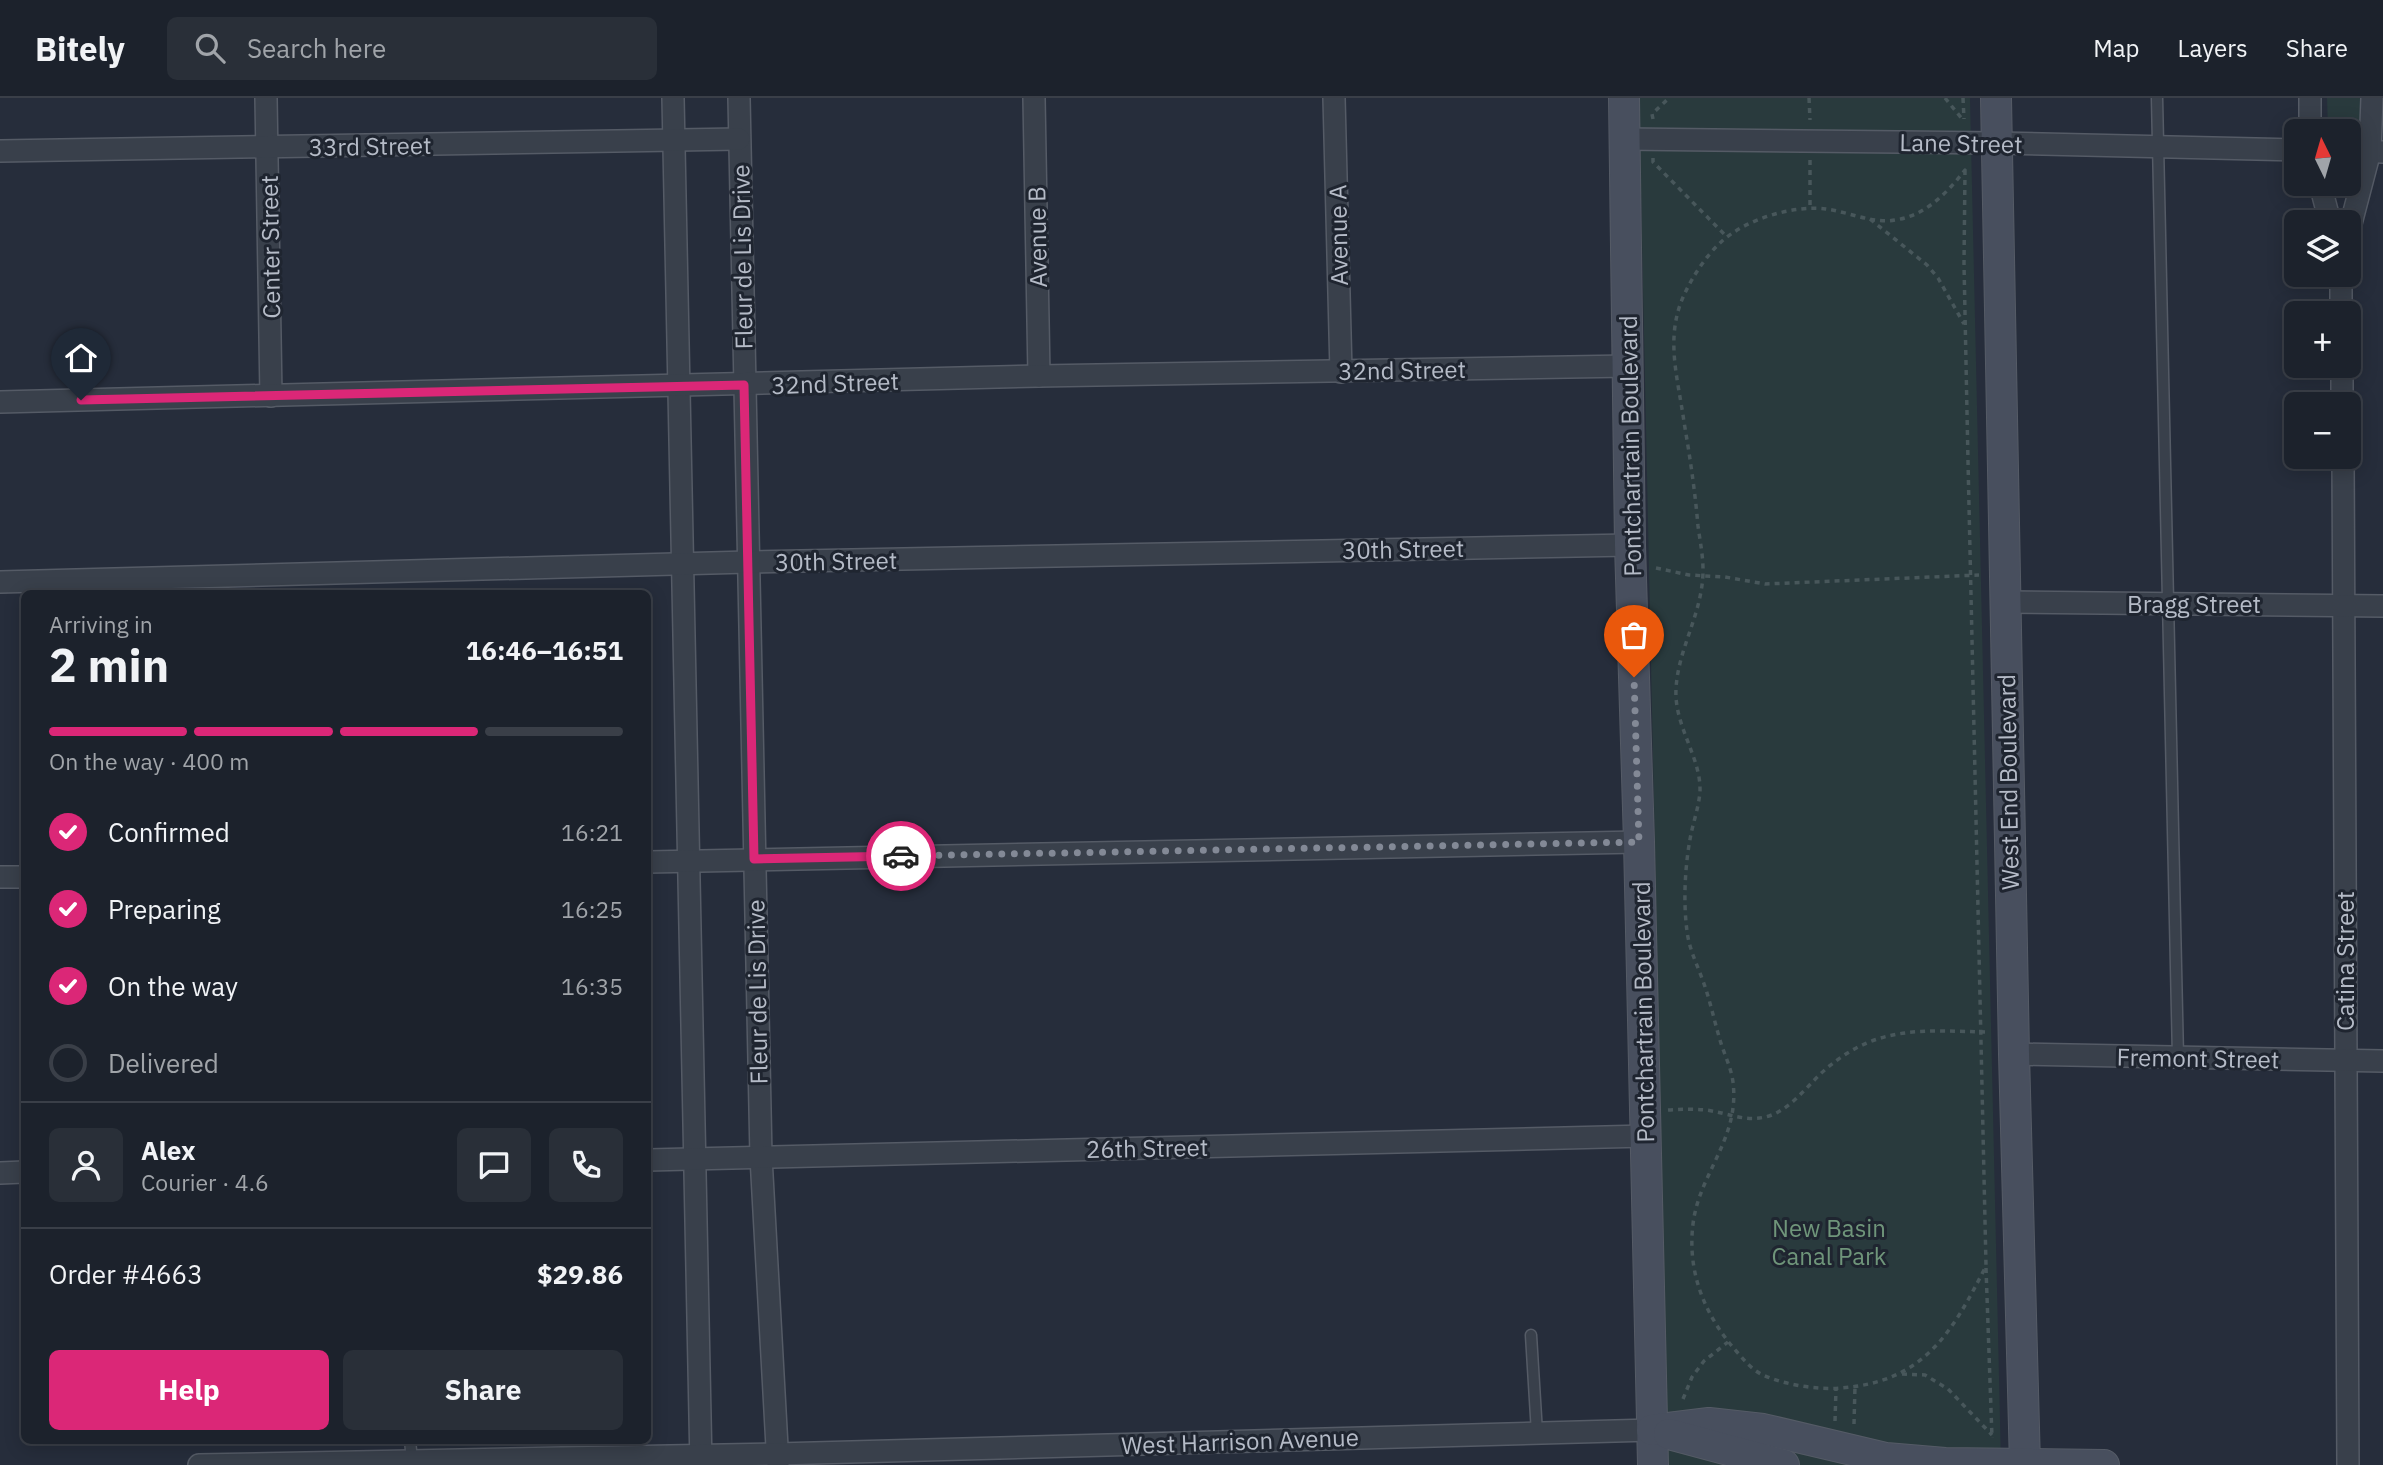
<!DOCTYPE html>
<html lang="en">
<head>
<meta charset="utf-8">
<style>
	:root { --surface:#1c222c; --page:#292f38; --text:#f1f3f6; --muted:#a0a4a9; --line:#3a3f48; --accent:#db2777 }
	body { margin:0; font-family:"IBM Plex Sans",sans-serif; background:var(--page); color:var(--text); height:100vh; display:flex; flex-direction:column; font-size:26px; white-space:nowrap }
	* { box-sizing:border-box; margin:0 }
	p { font-size:23px; color:var(--muted) }
	.icon { flex:none; width:38px; height:38px; fill:none; stroke:currentColor; stroke-width:2; stroke-linecap:round; stroke-linejoin:round }
	.map { position:relative; flex:1; overflow:hidden }
	.details { position:absolute; left:21px; top:492px; width:630px; height:854px; display:flex; flex-direction:column; background:var(--surface); border-radius:10px; box-shadow:0 4px 18px #0003,0 0 0 2px var(--line) }
	.details>* { flex:none }
	.needle { width:46px; rotate:355deg }
	.buttons { position:absolute; left:2284px; top:21px; display:grid; gap:14px }
	.buttons a { display:grid; place-items:center; width:77px; height:77px; border-radius:10px; background:var(--surface); box-shadow:0 4px 18px #0003,0 0 0 2px var(--line); font-size:35px }
	.pin { position:absolute; display:grid; place-items:center; width:60px; height:60px; color:#fff; margin:-72px -30px; border-radius:50% 50% 50% 0; rotate:-45deg; box-shadow:0 0 7px #0007 }
	.pin .icon { rotate:45deg }
	.courier { position:absolute; display:grid; place-items:center; width:70px; height:70px; margin:-35px; border:5px solid #db2777; border-radius:50%; background:#fff; color:#222; box-shadow:0 2px 9px #0007 }
	.head em { font-style:normal; font-weight:700 }
	.head div { display:flex; flex-direction:column-reverse }
	.head { display:flex; align-items:center; justify-content:space-between; height:119px; padding:0 28px }
	h1 { font-size:46px; font-weight:700; line-height:52px }
	.bar { display:grid; grid-template-columns:repeat(4,1fr); gap:10px 7px; align-content:center; height:84px; padding:0 28px }
	.bar i { height:9px; border-radius:5px; background:var(--line) }
	.bar .current { background:var(--accent) }
	.bar p { grid-column:span 4 }
	.line { display:flex; align-items:center; gap:18px; padding:0 28px; border-top:2px solid var(--line) }
	.line div { flex:1 }
	.round { display:grid; place-items:center; flex:none; width:74px; height:74px; border-radius:10px; background:var(--page) }
	ol { padding:0 28px; list-style:none }
	li { display:flex; align-items:center; gap:21px; height:77px }
	li p { margin-inline-start:auto }
	li .icon { padding:7px; border-radius:50%; background:var(--accent); color:#fff; stroke-width:4 }
	li:last-child { color:var(--muted) }
	li i { width:38px; height:38px; border:4px solid var(--line); border-radius:50% }
	.primary-button { display:flex; gap:14px; margin-top:auto; padding:14px 28px }
	.primary-button a { flex:1; height:80px; border-radius:10px; background:var(--accent); color:#fff; font-size:28px; font-weight:700; line-height:80px; text-align:center }
	.primary-button a+a { background:var(--page); color:var(--text) }
	header { display:flex; align-items:center; gap:42px; box-sizing:border-box; height:98px; padding:0 35px; background:var(--surface); border-bottom:2px solid var(--line) }
	header strong { font-size:33px }
	nav { display:flex; gap:38px; margin-inline-start:auto; font-size:24px }
	.search { width:490px; height:63px; background:var(--page); display:flex; align-items:center; gap:18px; box-sizing:border-box; padding:0 24px; border-radius:10px; color:var(--muted); font-size:26px }
	.map>svg:first-child { display:block }
	.green { fill:#293a3d }
	.lines { fill:none; stroke-linecap:round; stroke-linejoin:round }
	.lane-casing { stroke:#555b66; stroke-width:13 }
	.street-casing { stroke:#555b66; stroke-width:24 }
	.secondary-casing { stroke:#555b66; stroke-width:32 }
	.path { stroke:#48575b; stroke-width:3.5; stroke-dasharray:5 5; stroke-linecap:butt }
	.lane { stroke:#39404b; stroke-width:10 }
	.street { stroke:#39404b; stroke-width:21 }
	.secondary { stroke:#484f5e; stroke-width:30 }
	.done { stroke:#838996; stroke-width:7; stroke-dasharray:0 12.6 }
	.route { stroke:#db2777; stroke-width:9 }
	.labels { text-anchor:middle; dominant-baseline:central; stroke-width:6; stroke-linejoin:round; paint-order:stroke }
	.street-label { font-size:24px; fill:#b5bbc7; stroke:#1f2530 }
	.park-label { font-size:24px; fill:#6f957a; stroke:#1f2530 }
</style>
</head>
<body>
<header>
<strong>Bitely</strong>
<div class="search"><svg class="icon" aria-label="search" viewBox="0 0 24 24"><circle cx="10" cy="10" r="6"/><path d="M15 15l6 6"/></svg>Search here</div>
<nav><a>Map</a><a>Layers</a><a>Share</a></nav>
</header>
<div class="map">
<svg width="2383" height="1367" viewBox="0 0 2383 1367">
	<rect width="100%" height="100%" fill="#262d3b"/>
	<g class="green">
		<polygon points="1639,0 1970,0 2001,1367 1668,1367"/>
		<polygon points="2327,0 2361,0 2360,34 2328,33"/>
	</g>
	<g class="lines">
		<g class="lane-casing">
			<g id="lane">
				<polyline points="2157,0 2178,960"/>
				<polyline points="1531,1237 1537,1335"/>
				<polyline points="410,1342 412,1363"/>
			</g>
		</g>
		<g class="street-casing">
			<g id="street">
				<polyline points="266,0 271,298"/>
				<polyline points="673,0 701,1367"/>
				<polyline points="739,0 761,1059 778,1367"/>
				<polyline points="1034,0 1039,278"/>
				<polyline points="1334,0 1341,274"/>
				<polyline points="2310,0 2310,33"/>
				<polyline points="1625,41 1997,45 2296,52"/>
				<polyline points="0,53 739,41"/>
				<polyline points="2348,53 2383,54"/>
				<polyline points="2320,86 2330,124"/>
				<polyline points="2348,137 2370,53 2372,0"/>
				<polyline points="2341,177 2341,215"/>
				<polyline points="2342,268 2342,306"/>
				<polyline points="0,304 1039,278 1629,268"/>
				<polyline points="2343,359 2348,1367"/>
				<polyline points="0,484 748,464 1630,447"/>
				<polyline points="2004,504 2383,508"/>
				<polyline points="648,764 1639,744"/>
				<polyline points="0,779 24,779"/>
				<polyline points="2014,956 2383,963"/>
				<polyline points="648,1062 1646,1038"/>
				<polyline points="0,1075 24,1074"/>
				<polyline points="199,1367 777,1356 1652,1332"/>
			</g>
		</g>
		<g class="secondary-casing">
			<g id="secondary">
				<polyline points="1624,0 1630,447 1639,744 1653,1367"/>
				<polyline points="1996,0 2014,956 2025,1367"/>
				<polyline points="1652,1332 1709,1325 1763,1331 1886,1360 1945,1365 2104,1367"/>
				<polyline points="1669,1336 1784,1367"/>
			</g>
		</g>
		<g class="path">
			<polyline points="1809,0 1810,22"/>
			<polyline points="1945,0 1963,22"/>
			<polyline points="1963,0 1964,21"/>
			<polyline points="1653,21 1652,16 1669,0"/>
			<polyline points="1653,60 1653,64 1727,139"/>
			<polyline points="1810,62 1810,110"/>
			<path d="M1965,72L1964,166L1968,363L1986,1168C1952,1235 1924,1284 1841,1290C1818,1292 1785,1287 1763,1277C1752,1272 1745,1263 1737,1254C1705,1218 1687,1175 1693,1126C1699,1075 1740,1041 1733,984C1731,969 1724,956 1720,942C1714,922 1710,902 1703,883C1697,866 1689,851 1687,833C1683,803 1685,766 1691,736C1694,722 1699,708 1700,693C1701,659 1674,628 1676,591C1678,550 1703,515 1703,472C1703,457 1700,443 1698,428C1695,393 1690,359 1684,324C1678,280 1664,238 1685,195C1693,178 1706,158 1720,145C1745,121 1793,107 1826,111C1849,114 1873,126 1895,122C1925,118 1947,95 1965,72Z"/>
			<polyline points="1870,121 1927,167 1938,180 1964,226"/>
			<polyline points="1656,470 1689,477 1725,479 1765,486 1979,477"/>
			<path d="M1668,1012C1681,1011 1694,1011 1706,1012C1729,1015 1745,1025 1769,1018C1793,1010 1808,986 1827,970C1879,926 1925,933 1989,934"/>
			<polyline points="1986,1170 1992,1340"/>
			<polyline points="1902,1276 1925,1277 1948,1291 1992,1337"/>
			<polyline points="1683,1301 1692,1279 1704,1263 1728,1244"/>
			<polyline points="1835,1323 1836,1291"/>
			<polyline points="1854,1326 1855,1288"/>
		</g>
		<use href="#lane" class="lane"/>
		<use href="#street" class="street"/>
		<use href="#secondary" class="secondary"/>
	</g>
	<g class="lines">
		<polyline class="done" points="901,758 1639,744 1634,579"/>
		<polyline class="route" points="81,302 744,287 754,761 901,758"/>
	</g>
	<g class="labels">
		<g class="street-label">
			<text transform="translate(1961 45) rotate(1)">Lane Street</text>
			<text transform="translate(370 48) rotate(-1)">33rd Street</text>
			<text transform="translate(1338 137) rotate(-91)">Avenue A</text>
			<text transform="translate(1037 139) rotate(-91)">Avenue B</text>
			<text transform="translate(270 149) rotate(-91)">Center Street</text>
			<text transform="translate(742 159) rotate(-91)">Fleur de Lis Drive</text>
			<text transform="translate(1402 272) rotate(-1)">32nd Street</text>
			<text transform="translate(835 285) rotate(-2)">32nd Street</text>
			<text transform="translate(1630 348) rotate(-91)">Pontchartrain Boulevard</text>
			<text transform="translate(1403 451) rotate(-1)">30th Street</text>
			<text transform="translate(836 463) rotate(-1)">30th Street</text>
			<text x="2194" y="506">Bragg Street</text>
			<text transform="translate(2008 684) rotate(-91)">West End Boulevard</text>
			<text transform="translate(2345 863) rotate(-90)">Catina Street</text>
			<text transform="translate(757 894) rotate(-91)">Fleur de Lis Drive</text>
			<text transform="translate(1643 914) rotate(-91)">Pontchartrain Boulevard</text>
			<text transform="translate(2198 960) rotate(1)">Fremont Street</text>
			<text transform="translate(1147 1050) rotate(-1)">26th Street</text>
			<text transform="translate(1240 1343) rotate(-2)">West Harrison Avenue</text>
		</g>
		<g class="park-label">
			<text x="1829" y="1130">New Basin<tspan x="1829" dy="28">Canal Park</tspan></text>
		</g>
	</g>
</svg>
<div class="buttons">
<a><svg class="needle" viewBox="-14 -14 28 28"><path d="M0-13l5 13h-10z" fill="#e53935"/><path d="M0 13l5-13h-10z" fill="#a0a4a9"/></svg></a>
<a><svg class="icon" aria-label="layers" viewBox="0 0 24 24"><path d="M12 4l9 5-9 5-9-5zM3 14l9 5 9-5"/></svg></a>
<a>+</a>
<a>−</a>
</div>
<div class="pin" style="left:1634px;top:579px;background:#ea580c"><svg class="icon" aria-label="bag" viewBox="0 0 24 24"><path d="M5 8h14l-1 12H6zM9 8a3 3 0 0 1 6 0"/></svg></div>
<div class="pin" style="left:81px;top:302px;background:#1f2937"><svg class="icon" aria-label="home" viewBox="0 0 24 24"><path d="M3 11l9-7 9 7M6 9v11h12V9"/></svg></div>
<div class="courier" style="left:901px;top:758px"><svg class="icon" aria-label="car" viewBox="0 0 24 24"><path d="M5 17H2v-5l4-1 3-4h7l3 4 3 1v5h-3M9 17h6M6 11h13"/><circle cx="7" cy="17" r="2"/><circle cx="17" cy="17" r="2"/></svg></div>
<section class="details">
<div class="head"><div><h1>2 min</h1><p>Arriving in</p></div><em>16:46–16:51</em></div>
<div class="bar"><i class="current"></i><i class="current"></i><i class="current"></i><i></i><p>On the way · 400 m</p></div>
<ol>
<li><svg class="icon" aria-label="check" viewBox="0 0 24 24"><path d="M5 12l5 5 9-10"/></svg>Confirmed<p>16:21</p></li>
<li><svg class="icon" aria-label="check" viewBox="0 0 24 24"><path d="M5 12l5 5 9-10"/></svg>Preparing<p>16:25</p></li>
<li><svg class="icon" aria-label="check" viewBox="0 0 24 24"><path d="M5 12l5 5 9-10"/></svg>On the way<p>16:35</p></li>
<li><i></i>Delivered</li>
</ol>
<div class="line" style="height:126px"><a class="round"><svg class="icon" aria-label="person" viewBox="0 0 24 24"><circle cx="12" cy="8" r="4"/><path d="M4 21q1-7 8-7t8 7"/></svg></a><div><b>Alex</b><p>Courier · 4.6</p></div><a class="round"><svg class="icon" aria-label="chat" viewBox="0 0 24 24"><path d="M4 5h16v11H9l-5 4z"/></svg></a><a class="round"><svg class="icon" aria-label="phone" viewBox="0 0 24 24"><path d="M5 4h4l2 5-3 2q2 4 5 5l2-3 5 2v4C11 20 4 13 5 4z"/></svg></a></div>
<div class="line" style="height:91px"><div>Order #4663</div><b>$29.86</b></div>
<div class="primary-button"><a>Help</a><a>Share</a></div>
</section>
</div>
</body>
</html>
